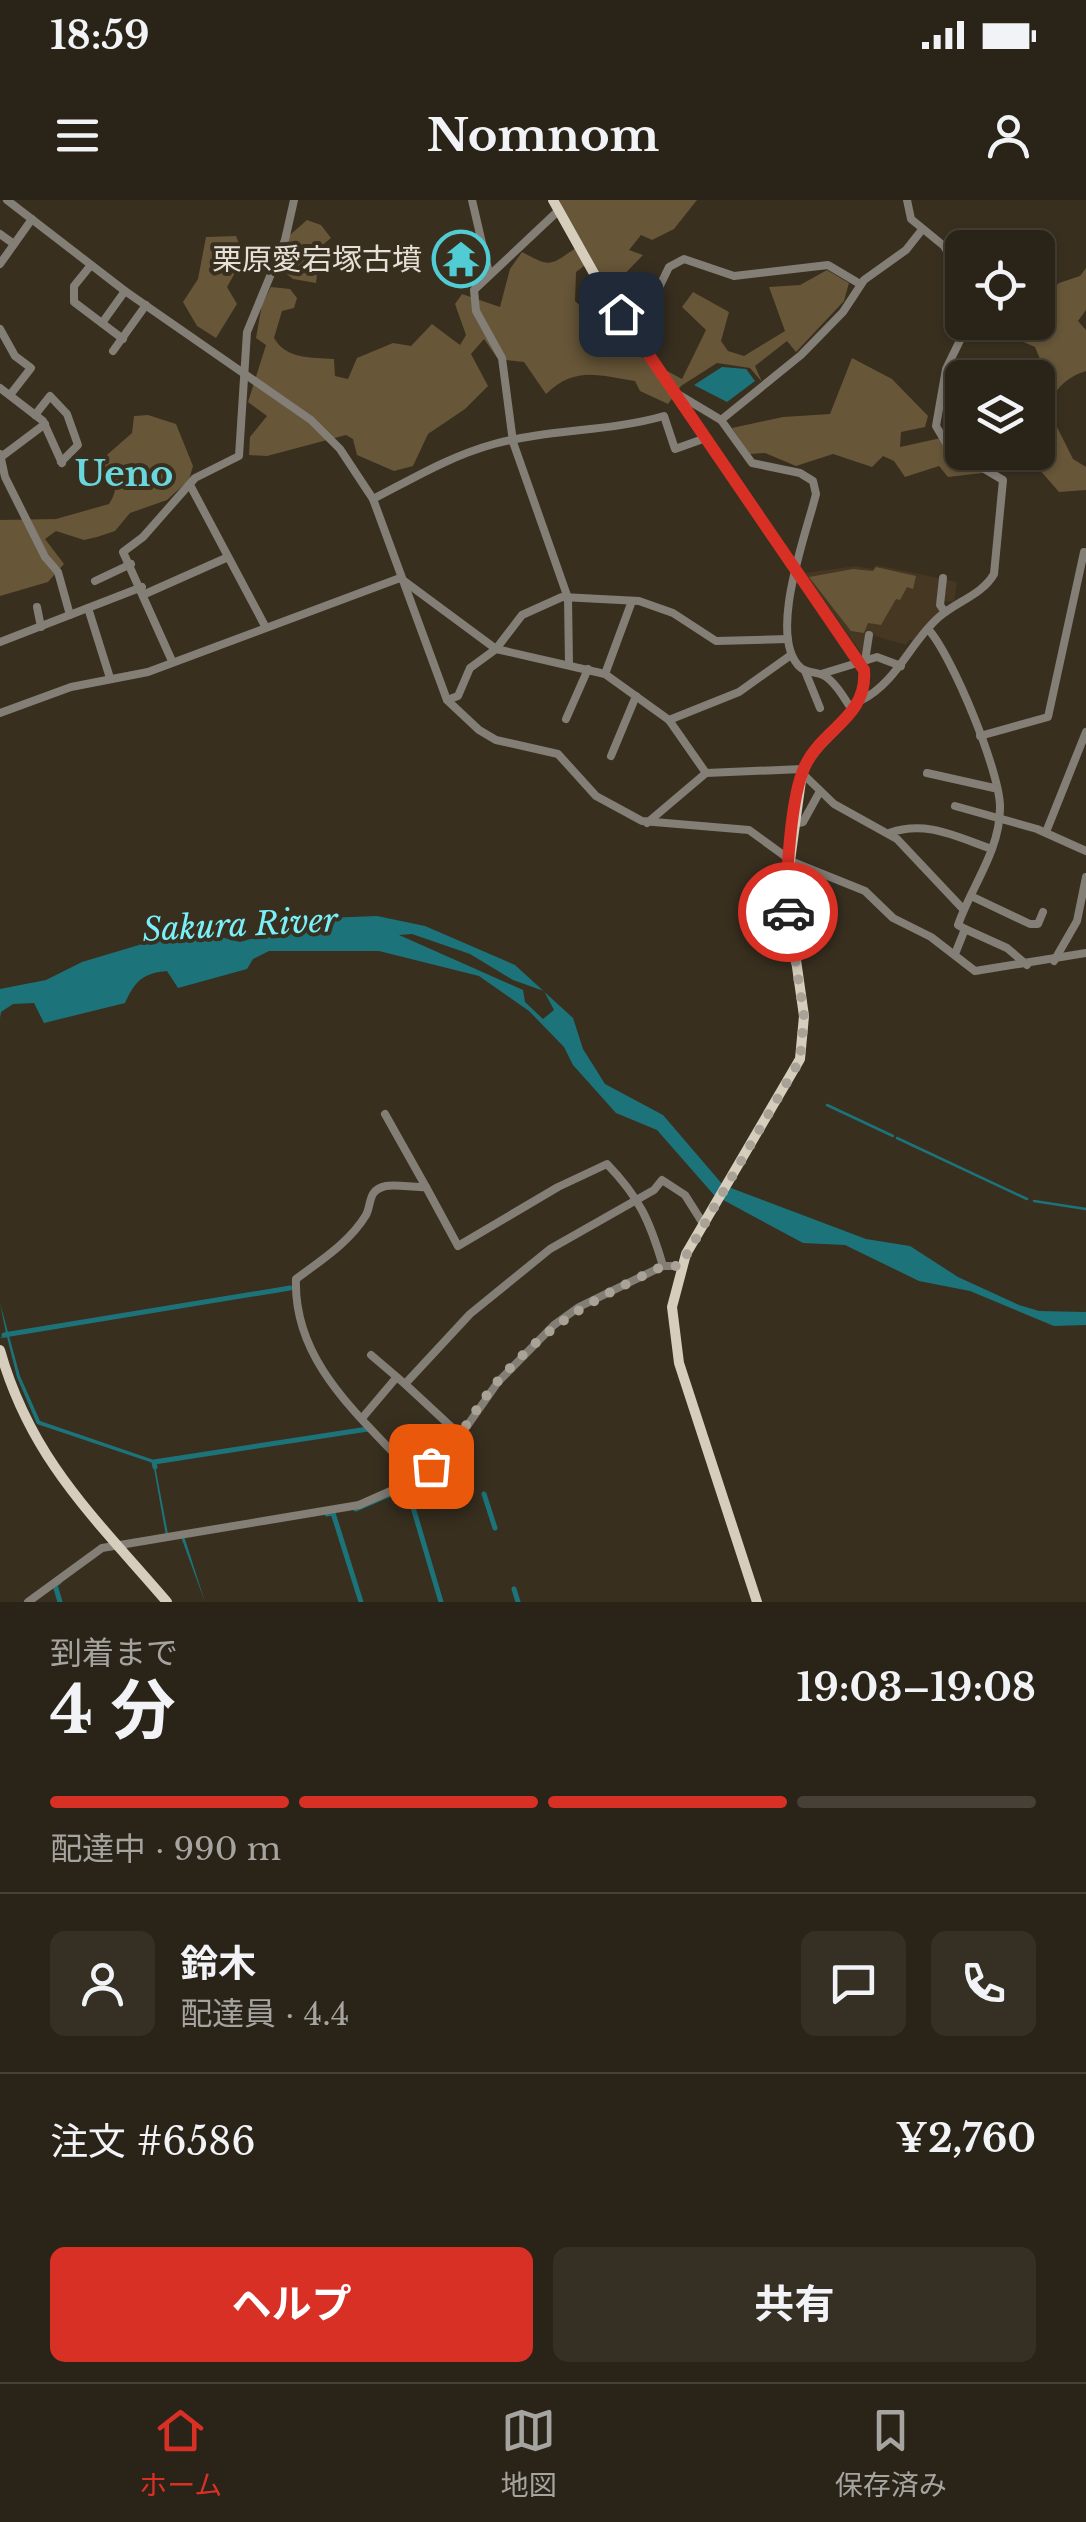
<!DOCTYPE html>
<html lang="ja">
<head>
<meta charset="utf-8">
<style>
	:root { --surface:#2a2317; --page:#362f24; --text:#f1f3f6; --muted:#a5a4a1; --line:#464036; --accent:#d93025 }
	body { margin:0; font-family:"Libre Baskerville","Noto Sans JP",serif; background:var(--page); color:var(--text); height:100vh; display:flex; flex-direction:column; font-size:38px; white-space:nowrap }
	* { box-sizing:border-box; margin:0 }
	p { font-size:32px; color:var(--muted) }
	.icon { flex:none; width:55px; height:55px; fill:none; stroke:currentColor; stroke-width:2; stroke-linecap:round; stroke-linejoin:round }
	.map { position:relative; height:1402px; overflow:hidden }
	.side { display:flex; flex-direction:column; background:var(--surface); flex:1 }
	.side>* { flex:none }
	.buttons { position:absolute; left:945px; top:30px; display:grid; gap:20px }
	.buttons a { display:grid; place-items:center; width:110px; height:110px; border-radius:15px; background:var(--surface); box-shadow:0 2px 8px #0004,0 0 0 2px var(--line); font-size:50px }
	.pin { position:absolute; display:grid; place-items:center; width:85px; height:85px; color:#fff; margin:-42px; border-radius:20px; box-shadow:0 5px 15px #0006 }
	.courier { position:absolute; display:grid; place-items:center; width:100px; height:100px; margin:-50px; border:8px solid #d93025; border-radius:50%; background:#fff; color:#222; box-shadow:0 2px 12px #0007 }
	.overview em { font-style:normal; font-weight:700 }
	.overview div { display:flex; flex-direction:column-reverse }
	.overview { display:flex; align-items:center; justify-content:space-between; height:170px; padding:0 50px }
	h1 { font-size:65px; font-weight:700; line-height:75px }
	.bar { display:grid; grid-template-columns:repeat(4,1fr); gap:15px 10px; align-content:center; height:120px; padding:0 50px }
	.bar i { height:12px; border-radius:8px; background:var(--line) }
	.bar .active { background:var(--accent) }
	.bar p { grid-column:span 4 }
	.line { display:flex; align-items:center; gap:25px; padding:0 50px; border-top:2px solid var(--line) }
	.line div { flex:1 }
	.round { display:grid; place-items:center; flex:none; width:105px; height:105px; border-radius:15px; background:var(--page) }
	.cta { display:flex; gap:20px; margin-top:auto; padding:20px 50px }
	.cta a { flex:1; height:115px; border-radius:15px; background:var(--accent); color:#fff; font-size:40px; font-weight:700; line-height:115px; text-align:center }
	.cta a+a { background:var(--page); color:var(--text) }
	.status { display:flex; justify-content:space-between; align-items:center; height:70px; padding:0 50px; background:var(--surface); direction:ltr }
	.status svg { height:28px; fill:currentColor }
	header { display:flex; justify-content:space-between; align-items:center; height:130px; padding:0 50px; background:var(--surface); font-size:45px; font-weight:700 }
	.tab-bar { display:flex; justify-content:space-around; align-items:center; height:140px; border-top:2px solid var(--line); background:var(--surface); font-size:28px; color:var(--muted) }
	.tab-bar a { display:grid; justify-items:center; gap:5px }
	.tab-bar .active { color:var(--accent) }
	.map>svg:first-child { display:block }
	.built { fill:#453722 }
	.green { fill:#675638 }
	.water { fill:#1c747a; fill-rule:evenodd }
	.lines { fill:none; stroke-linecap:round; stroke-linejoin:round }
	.stream { stroke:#1c747a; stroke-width:2.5 }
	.canal { stroke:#1c747a; stroke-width:5 }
	.minor { stroke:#837e76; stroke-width:8 }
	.major { stroke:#d7cdbc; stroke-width:10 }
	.done { stroke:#a9a297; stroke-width:10; stroke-dasharray:0 18 }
	.route { stroke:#d93025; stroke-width:12 }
	.labels { text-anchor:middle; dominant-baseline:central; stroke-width:8; stroke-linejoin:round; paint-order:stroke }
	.poi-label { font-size:30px; fill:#e6e0d7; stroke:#382f1f; text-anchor:end }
	.water-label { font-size:32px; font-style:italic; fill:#79f1fa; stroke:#382f1f }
	.quarter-label { font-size:35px; font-weight:bold; fill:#6ad6de; stroke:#382f1f }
</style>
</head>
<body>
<div class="status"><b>18:59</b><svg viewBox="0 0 49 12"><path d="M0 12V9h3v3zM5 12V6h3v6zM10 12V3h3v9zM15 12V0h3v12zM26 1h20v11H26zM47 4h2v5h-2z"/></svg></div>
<header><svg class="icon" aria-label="menu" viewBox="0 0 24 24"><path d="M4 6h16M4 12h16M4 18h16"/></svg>Nomnom<svg class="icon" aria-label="person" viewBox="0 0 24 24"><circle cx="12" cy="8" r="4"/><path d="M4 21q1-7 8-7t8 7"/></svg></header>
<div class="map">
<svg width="1086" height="1402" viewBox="0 0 1086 1402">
	<rect width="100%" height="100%" fill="#382f1f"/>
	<polygon class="built" points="876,365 957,382 954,402 938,400 941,413 915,443 910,439 906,445 868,434 862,454 805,373 856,366 873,369"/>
	<g class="green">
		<path d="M559,0H697L674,29L652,40L641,35L629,50L643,55L613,86L603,82L588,63L576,72L575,101L593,118L595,129L610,132L606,147L619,155L630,151L682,179L706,130L682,107L693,92L729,112L721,141L728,151L744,156L785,131L769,87L800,85L827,70L849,83L844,101L796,152L787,141L755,166L762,182L750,168L717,163L681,186L668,204L640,191L635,181C600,176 576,165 546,194L524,162L498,159L484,139L471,154L488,186L465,209L428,234L413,266L394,271L357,255L353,239L346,235L267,256L249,255L250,237L267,216L248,202L266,145L256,138L262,104L271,87L290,89L297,98L294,108L282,111L274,138C287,160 311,157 334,159L335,176L348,179L357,158L393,143L411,146L432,124L460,145L466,135L455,104L462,94L500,107L510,69L522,52C553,69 550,65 580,45Z"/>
		<polygon points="307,20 321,25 331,38 320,47 316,83 293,79 282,70 283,41"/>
		<polygon points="236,36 244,57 227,87 237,104 216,138 197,126 183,102 198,79 206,37"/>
		<path d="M1086,68V110L1078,121L1086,130V171C1066,177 1056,189 1047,207L1073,259L1086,267V290L1059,292L1025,253L1038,252V178L1032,177L1042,164L1035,147L980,123L1038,122V104L1059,83L1080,76Z"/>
		<polygon points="852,158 892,179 928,216 925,227 901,232 900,247 950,236 962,243 962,252 1011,253 1000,271 948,277 939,266 905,277 894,261 883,256 872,267 833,254 796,266 765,253 750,254 732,228 783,217 830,214"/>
		<path d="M148,215L176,224L193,266L189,280L167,300L130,313L115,331L97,337L84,340L56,331L45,339L64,364L48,382L0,396V320L56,319L109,304C121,285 114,277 100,261L132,233L134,216Z"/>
		<polygon points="876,367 916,376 913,389 907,387 900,400 896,399 881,425 868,423 864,433 851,431 809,377 853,369 873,371"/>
	</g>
	<g class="water">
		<polygon points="722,167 746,169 755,181 727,202 694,185"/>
		<path d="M377,716L425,726L515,765L573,818L583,849L605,884L663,915L723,985L866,1039L910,1046L958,1077L1019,1105L1039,1111L1086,1112V1125L1054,1126L970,1091L919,1081L845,1045L803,1043L714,995L657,930L616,913L573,865L564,847L529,811L479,776L379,751H269L253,759L247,769L178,788L167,771C143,773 135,781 125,803L44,823L34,803L13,804L1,812L0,818V789L46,780L82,762L169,736L201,732L240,742L325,718ZM412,734L470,754L513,780L544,791L554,810L543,819L525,802L523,790L399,735Z"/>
		<polygon points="0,1103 20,1176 40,1221 154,1260 168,1334 184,1336 205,1402 181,1337 166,1336 153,1263 37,1224 17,1177 7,1137 0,1138 6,1133"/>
	</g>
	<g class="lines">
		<g class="stream">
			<polyline points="827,905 893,936"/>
			<polyline points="897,938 1027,999"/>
			<polyline points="1034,1001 1086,1009"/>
		</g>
		<g class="canal">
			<polyline points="4,1135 290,1088"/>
			<polyline points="155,1267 154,1262 368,1229"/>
			<polyline points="484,1294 495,1328"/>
			<polyline points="356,1309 407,1287 441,1402"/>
			<polyline points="327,1314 333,1313 361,1402"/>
			<polyline points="59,1382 55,1385 60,1402"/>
			<polyline points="514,1389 518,1402"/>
		</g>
		<g class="minor">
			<polyline points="7,0 125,91 311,220 340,249 373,299 447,500 479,530 496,540 558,554 596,596 642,621 749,630 793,662 865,691 893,718 931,737 975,771 1086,753"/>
			<polyline points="472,0 489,73"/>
			<polyline points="907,0 911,19 944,46 962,77"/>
			<polyline points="558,11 474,90 476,111 502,158 513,242 568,398 569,464"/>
			<polyline points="0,34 14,44"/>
			<polyline points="0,64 32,19"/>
			<polyline points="91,65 74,86 74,102 123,139"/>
			<polyline points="102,123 125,91"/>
			<polyline points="0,129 15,156 31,168 10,195"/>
			<polyline points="636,135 669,67 684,59 734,76 828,65 860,84"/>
			<polyline points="113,151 146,105"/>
			<polyline points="0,188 43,221 62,263"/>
			<path d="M676,193L721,220L752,263L800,273L813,281L816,294C807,332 766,438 801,468C808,473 816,472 823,475C836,482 845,500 853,511"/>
			<polyline points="35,215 50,196 67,214 78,245 61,262"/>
			<polyline points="721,220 801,155 843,112 864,80 906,50 921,31"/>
			<polyline points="0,254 5,277 45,357 58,372 70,415"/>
			<polyline points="1,257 45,224"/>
			<polyline points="190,285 265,426"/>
			<path d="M373,299C412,279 450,256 494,244C549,229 608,232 664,216L675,249L703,239"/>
			<polyline points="943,378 940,405 945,412"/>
			<polyline points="95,381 131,364"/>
			<polyline points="145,394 226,358"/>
			<polyline points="37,407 41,427"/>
			<polyline points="88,408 110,478"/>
			<path d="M928,429C952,455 1001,574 1000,608C1000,651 971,687 958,725L965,729L955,754"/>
			<polyline points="0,442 142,387"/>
			<polyline points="172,461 123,352 143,337 195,278 239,256 247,132 285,40 294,0"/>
			<polyline points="865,461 869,435"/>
			<polyline points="805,471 820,508"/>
			<polyline points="605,474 632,401"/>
			<polyline points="821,474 877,457 901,466"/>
			<polyline points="447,500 458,496 470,468 496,449 522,415 562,397 639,401 673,413 716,441 788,439"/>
			<path d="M860,501C897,483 910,442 939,417C956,402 983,394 994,374L1003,280L949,248L936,226L946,169L969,122"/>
			<polyline points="0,513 71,487 148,472 400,378 496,449 605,474 669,520 706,573"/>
			<polyline points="566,519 588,469"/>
			<polyline points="669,520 739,492 791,455"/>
			<polyline points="980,536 1048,517 1084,352"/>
			<polyline points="611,556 636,496"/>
			<polyline points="802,573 834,604 897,639 963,709"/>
			<polyline points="927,573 994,588"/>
			<polyline points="955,606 1037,629 1086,651"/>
			<polyline points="647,623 706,573 803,569"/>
			<polyline points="794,624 803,622 819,593"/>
			<polyline points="1046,632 1086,532"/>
			<path d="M889,633C925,620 955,636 989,648"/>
			<polyline points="973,697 1030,724 1038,724 1043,712"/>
			<polyline points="965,729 1007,748 1027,765"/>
			<polyline points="1054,761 1077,721 1086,677"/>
			<path d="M385,914L426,987C414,988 398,984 386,986C367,990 372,1004 366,1015C350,1042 320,1061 296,1079C293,1164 363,1218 416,1277"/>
			<path d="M426,987L458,1046L558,987L607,964C639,997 650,1021 663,1066"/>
			<polyline points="371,1155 405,1184 470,1114 550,1049 654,990 662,980 685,995 704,1025"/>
			<polyline points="405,1184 460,1235"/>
			<polyline points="363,1217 396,1178"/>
			<polyline points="28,1402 102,1348 359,1305 402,1286 453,1246 498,1182 554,1125 579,1107 663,1066 680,1066"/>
		</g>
		<g class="major">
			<path d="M553,0L601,86L864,470C868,518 817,533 802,573L786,690L804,816L800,859L686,1054L672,1107L679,1163L757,1402"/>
			<path d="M0,1150C31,1260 96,1319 167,1402"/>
		</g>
	</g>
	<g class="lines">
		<path class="done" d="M431,1266C460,1242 474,1209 498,1181C554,1119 589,1102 663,1066H680L800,860L804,816L788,712"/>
		<path class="route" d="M621,114L864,470C868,517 822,529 805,566C791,595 785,679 788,712"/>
	</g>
	<defs>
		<g id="temple-ring" transform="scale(2.875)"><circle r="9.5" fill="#382f1f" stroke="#51ccd4" stroke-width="1.5"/><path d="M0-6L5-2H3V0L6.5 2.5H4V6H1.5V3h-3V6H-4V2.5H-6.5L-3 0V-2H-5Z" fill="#51ccd4"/></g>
	</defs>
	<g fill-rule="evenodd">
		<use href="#temple-ring" x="461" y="59"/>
	</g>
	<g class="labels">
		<g class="poi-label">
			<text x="422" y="59">栗原愛宕塚古墳</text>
		</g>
		<g class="water-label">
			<text transform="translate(240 725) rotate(-3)">Sakura River</text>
		</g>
		<g class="quarter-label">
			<text x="124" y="273">Ueno</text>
		</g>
	</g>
</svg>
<div class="buttons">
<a><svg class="icon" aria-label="locate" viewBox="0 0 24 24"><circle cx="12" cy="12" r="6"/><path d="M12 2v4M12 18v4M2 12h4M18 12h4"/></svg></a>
<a><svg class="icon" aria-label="layers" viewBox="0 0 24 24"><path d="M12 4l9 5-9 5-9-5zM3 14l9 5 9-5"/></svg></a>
</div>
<div class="pin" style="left:431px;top:1266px;background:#ea580c"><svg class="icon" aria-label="bag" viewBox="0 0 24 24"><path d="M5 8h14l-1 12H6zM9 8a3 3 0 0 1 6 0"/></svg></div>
<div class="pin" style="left:621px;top:114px;background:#1f2937"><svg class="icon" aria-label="home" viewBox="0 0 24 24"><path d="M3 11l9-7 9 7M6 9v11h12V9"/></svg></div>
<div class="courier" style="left:788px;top:712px"><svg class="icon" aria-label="car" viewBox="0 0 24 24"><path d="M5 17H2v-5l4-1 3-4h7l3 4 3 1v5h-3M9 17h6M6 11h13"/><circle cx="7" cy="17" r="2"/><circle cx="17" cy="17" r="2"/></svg></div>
</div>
<section class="side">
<div class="overview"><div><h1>4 分</h1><p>到着まで</p></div><em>19:03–19:08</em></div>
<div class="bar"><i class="active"></i><i class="active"></i><i class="active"></i><i></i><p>配達中 · 990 m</p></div>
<div class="line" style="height:180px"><a class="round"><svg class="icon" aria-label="person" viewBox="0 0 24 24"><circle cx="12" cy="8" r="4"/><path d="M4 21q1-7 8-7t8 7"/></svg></a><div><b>鈴木</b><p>配達員 · 4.4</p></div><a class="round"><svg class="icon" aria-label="chat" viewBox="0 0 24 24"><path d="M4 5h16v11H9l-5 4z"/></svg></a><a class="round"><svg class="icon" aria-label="phone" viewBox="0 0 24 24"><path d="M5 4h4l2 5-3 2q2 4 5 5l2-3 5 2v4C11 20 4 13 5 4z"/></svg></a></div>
<div class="line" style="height:130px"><div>注文 #6586</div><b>¥2,760</b></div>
<div class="cta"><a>ヘルプ</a><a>共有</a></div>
</section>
<nav class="tab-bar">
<a class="active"><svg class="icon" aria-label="home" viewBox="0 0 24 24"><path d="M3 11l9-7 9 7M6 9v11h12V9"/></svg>ホーム</a>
<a><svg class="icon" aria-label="map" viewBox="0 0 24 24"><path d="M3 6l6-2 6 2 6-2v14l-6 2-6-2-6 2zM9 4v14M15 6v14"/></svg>地図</a>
<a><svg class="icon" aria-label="saved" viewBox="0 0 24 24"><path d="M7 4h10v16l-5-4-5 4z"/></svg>保存済み</a>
</nav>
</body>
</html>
